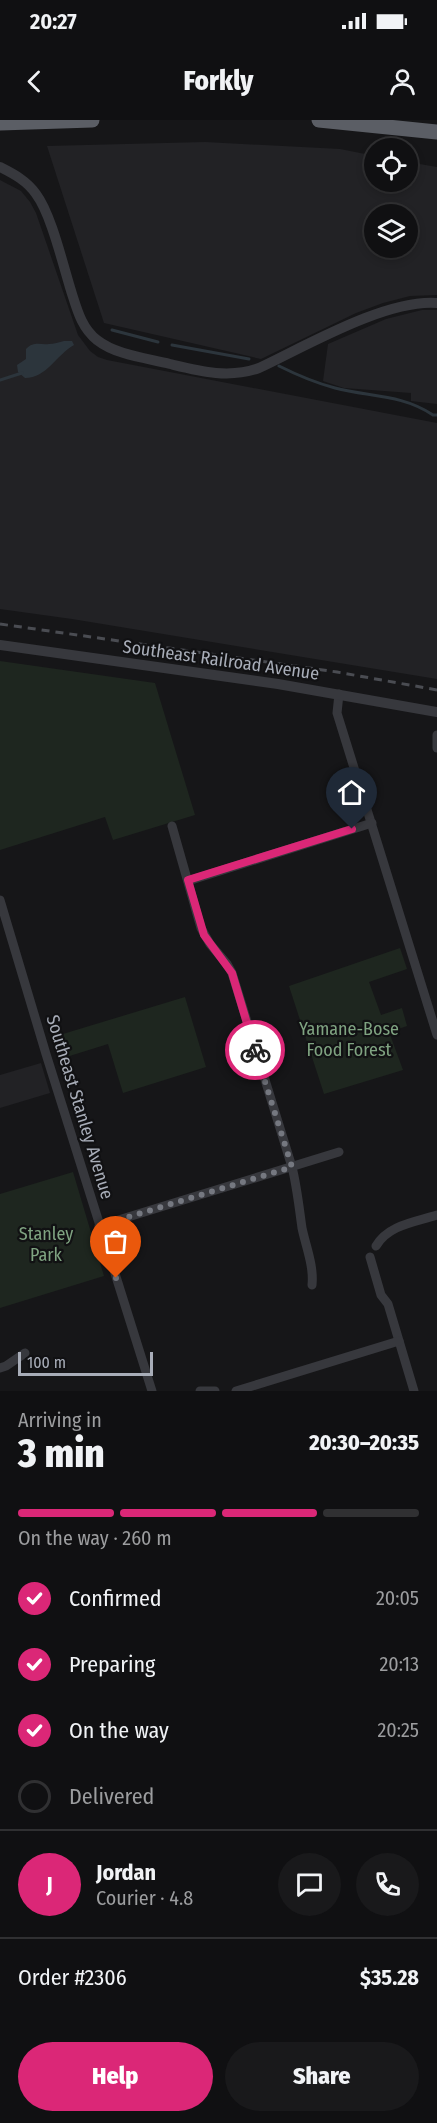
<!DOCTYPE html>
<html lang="en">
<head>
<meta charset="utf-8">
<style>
	:root { --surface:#101012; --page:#19191b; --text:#f1f3f6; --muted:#9c9d9f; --line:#303032; --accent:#db2777 }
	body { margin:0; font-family:"Fira Sans Condensed",sans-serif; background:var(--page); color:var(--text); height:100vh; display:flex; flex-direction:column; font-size:22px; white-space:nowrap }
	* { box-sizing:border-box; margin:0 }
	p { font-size:20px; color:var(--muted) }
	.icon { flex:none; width:33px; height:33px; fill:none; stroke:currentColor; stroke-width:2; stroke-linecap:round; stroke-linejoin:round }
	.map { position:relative; height:1271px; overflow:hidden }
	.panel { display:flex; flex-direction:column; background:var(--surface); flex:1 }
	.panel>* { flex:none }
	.tools { position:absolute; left:364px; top:18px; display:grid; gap:12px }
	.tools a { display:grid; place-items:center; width:54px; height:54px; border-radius:50%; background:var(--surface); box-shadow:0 3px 9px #0003,0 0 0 2px var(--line); font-size:30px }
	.scale { position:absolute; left:18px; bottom:15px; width:135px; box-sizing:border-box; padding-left:6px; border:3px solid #a8adb8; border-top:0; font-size:16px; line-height:21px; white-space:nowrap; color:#a8adb8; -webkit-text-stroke:4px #111113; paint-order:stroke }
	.pin { position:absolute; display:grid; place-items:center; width:51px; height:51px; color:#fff; margin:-62px -26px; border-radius:50% 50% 50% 0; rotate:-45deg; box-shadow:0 0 6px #0007 }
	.pin .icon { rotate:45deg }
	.courier { position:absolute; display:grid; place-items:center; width:60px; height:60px; margin:-30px; border:4px solid #db2777; border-radius:50%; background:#fff; color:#222; box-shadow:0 2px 8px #0007 }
	.overview em { font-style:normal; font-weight:800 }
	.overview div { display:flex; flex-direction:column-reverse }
	.overview { display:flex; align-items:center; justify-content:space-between; height:102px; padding:0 18px }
	h1 { font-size:39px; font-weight:800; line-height:45px }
	.bar { display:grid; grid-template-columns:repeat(4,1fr); gap:9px 6px; align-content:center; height:72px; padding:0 18px }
	.bar i { height:8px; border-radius:4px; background:var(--line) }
	.bar .current { background:var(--accent) }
	.bar p { grid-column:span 4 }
	.line { display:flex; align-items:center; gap:15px; padding:0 18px; border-top:2px solid var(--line) }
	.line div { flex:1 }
	.round { display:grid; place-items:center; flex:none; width:63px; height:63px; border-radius:32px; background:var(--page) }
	ol { padding:0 18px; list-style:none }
	li { display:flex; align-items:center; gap:18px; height:66px }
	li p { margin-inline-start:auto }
	li .icon { padding:6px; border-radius:50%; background:var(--accent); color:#fff; stroke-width:4 }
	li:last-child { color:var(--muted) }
	li i { width:33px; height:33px; border:3px solid var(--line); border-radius:50% }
	.cta { display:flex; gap:12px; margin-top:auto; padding:12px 18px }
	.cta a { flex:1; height:69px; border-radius:36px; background:var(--accent); color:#fff; font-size:24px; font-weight:800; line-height:69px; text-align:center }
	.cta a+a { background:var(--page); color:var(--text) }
	.status { display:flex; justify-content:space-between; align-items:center; height:42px; padding:0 30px; background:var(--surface); direction:ltr }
	.status svg { height:16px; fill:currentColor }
	header { display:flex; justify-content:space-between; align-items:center; height:78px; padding:0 18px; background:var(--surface); font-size:27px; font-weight:800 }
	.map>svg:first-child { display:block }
	.built { fill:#222225; fill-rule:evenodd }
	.green { fill:#1e261f }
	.water { fill:#2c353c }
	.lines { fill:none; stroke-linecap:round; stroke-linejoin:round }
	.stream { stroke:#2c353c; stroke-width:3 }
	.minor { stroke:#37383d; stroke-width:9 }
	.tertiary { stroke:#37383d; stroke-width:10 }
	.trunk { stroke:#5b5e65; stroke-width:15 }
	.rail { stroke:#4a4c52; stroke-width:3; stroke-dasharray:8 6; stroke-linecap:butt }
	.done { stroke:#757880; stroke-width:6; stroke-dasharray:0 10.8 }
	.route { stroke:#db2777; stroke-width:8 }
	.labels { text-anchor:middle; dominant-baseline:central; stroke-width:4.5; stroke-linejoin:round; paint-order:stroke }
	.street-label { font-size:18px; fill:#a8adb8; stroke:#111113 }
	.park-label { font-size:18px; fill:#7fa381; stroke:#111113 }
</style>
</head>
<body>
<div class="status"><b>20:27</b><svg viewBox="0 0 49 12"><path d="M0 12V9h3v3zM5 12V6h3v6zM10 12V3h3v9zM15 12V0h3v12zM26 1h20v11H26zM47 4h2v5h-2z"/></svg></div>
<header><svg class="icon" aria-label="back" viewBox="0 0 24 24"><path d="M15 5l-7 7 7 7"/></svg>Forkly<svg class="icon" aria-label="person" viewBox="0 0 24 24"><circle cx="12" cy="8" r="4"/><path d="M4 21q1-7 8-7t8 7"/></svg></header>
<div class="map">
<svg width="437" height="1271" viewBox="0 0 437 1271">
	<rect width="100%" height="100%" fill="#161618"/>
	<g class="built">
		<path d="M205,22L340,29L375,36V62H408V42L437,47V175L410,176L383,183L356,193L261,239L104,203L47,26ZM408,94V128H375V94Z"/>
		<polygon points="0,60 21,71 30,82 36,93 78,215 90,231 98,237 107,240 437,303 437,559 72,499 0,489"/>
		<polygon points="422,190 437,190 437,284 411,281 411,273 344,268 323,261 328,224 386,199"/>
		<polygon points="41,943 50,973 0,988 0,955"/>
	</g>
	<g class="green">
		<polygon points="0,541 155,563 195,695 113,720 105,697 0,730"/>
		<polygon points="400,828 407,849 369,862 381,895 402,888 407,906 389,912 403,950 324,974 289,866"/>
		<polygon points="185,877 206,947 123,973 108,924 60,939 53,917"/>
		<polygon points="73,1052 104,1156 0,1188 0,1074"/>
	</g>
	<path class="water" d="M64,221H72L74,225C56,235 47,258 25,258L18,252L17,245L26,239V229C34,221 40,225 49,224C54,224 59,222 64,221Z"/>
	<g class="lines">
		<g class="stream">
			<polyline points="112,210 158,222"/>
			<polyline points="172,225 249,239"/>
			<path d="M279,246C297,255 316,263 335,268C369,277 402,274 433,295H437"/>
			<polyline points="0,260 22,253"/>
		</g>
		<g class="minor">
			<polyline points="339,574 337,593 437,915"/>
			<polyline points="437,615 437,628"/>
			<path d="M172,706L201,808L210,824L227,844L232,853L292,1047C297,1067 299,1087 302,1108C306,1127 314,1146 312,1165"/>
			<polyline points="188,761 372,703"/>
			<polyline points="0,780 46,934 152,1271"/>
			<polyline points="99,1106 339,1032"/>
			<path d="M376,1126C388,1105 415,1102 437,1095"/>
			<polyline points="370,1137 381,1175 388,1184 414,1271"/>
			<polyline points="0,1248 6,1246 25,1233"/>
			<polyline points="200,1271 215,1271"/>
			<polyline points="236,1271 399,1221"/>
		</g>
		<g class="tertiary">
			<path d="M0,47C14,54 27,61 36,74C52,95 64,150 73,177C78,193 83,209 97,220C116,235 146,238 170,244C199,251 229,259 259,248C306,226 386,179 437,183"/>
			<polyline points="0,525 278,564 437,592"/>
		</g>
		<g class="trunk">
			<polyline points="319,0 437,12"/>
			<polyline points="0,3 92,0"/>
		</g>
		<polyline class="rail" points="0,504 337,552 437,570"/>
	</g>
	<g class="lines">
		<polyline class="done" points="116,1158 99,1106 292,1047 255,930"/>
		<polyline class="route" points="255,930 232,853 204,815 188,760 352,709"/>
	</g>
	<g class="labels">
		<g class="street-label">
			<text transform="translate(221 540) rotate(8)">Southeast Railroad Avenue</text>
			<text transform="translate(80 987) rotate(73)">Southeast Stanley Avenue</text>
		</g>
		<g class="park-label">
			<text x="349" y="909">Yamane-Bose<tspan x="349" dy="21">Food Forest</tspan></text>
			<text x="46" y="1114">Stanley<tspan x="46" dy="21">Park</tspan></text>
		</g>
	</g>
</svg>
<div class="tools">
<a><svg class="icon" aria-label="locate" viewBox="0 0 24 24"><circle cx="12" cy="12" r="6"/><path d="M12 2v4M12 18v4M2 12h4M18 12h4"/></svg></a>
<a><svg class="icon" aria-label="layers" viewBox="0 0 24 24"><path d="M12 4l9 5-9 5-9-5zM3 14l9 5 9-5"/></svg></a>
</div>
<div class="scale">100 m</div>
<div class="pin" style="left:116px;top:1158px;background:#ea580c"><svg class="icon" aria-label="bag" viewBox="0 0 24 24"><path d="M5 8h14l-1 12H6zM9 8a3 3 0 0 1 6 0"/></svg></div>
<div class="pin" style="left:352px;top:709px;background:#1f2937"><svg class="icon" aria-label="home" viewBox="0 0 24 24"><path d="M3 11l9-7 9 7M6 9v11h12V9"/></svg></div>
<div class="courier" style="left:255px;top:930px"><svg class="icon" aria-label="bike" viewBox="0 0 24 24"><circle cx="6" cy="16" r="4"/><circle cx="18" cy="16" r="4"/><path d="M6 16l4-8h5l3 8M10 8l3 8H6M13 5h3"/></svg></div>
</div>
<section class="panel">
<div class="overview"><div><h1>3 min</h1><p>Arriving in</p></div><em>20:30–20:35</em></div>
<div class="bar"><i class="current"></i><i class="current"></i><i class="current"></i><i></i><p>On the way · 260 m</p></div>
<ol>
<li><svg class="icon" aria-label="check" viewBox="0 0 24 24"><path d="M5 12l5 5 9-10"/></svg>Confirmed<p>20:05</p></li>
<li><svg class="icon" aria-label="check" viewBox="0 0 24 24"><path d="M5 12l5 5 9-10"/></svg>Preparing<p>20:13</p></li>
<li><svg class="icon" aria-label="check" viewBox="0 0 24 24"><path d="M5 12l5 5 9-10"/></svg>On the way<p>20:25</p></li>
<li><i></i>Delivered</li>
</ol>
<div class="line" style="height:108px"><b class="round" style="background:var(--accent);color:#fff">J</b><div><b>Jordan</b><p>Courier · 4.8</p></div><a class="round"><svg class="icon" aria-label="chat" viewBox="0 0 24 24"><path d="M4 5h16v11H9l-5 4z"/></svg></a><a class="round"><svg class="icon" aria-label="phone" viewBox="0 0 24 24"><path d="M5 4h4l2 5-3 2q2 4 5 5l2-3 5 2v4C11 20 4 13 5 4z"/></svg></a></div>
<div class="line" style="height:78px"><div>Order #2306</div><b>$35.28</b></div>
<div class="cta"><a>Help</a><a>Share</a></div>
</section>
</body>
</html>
